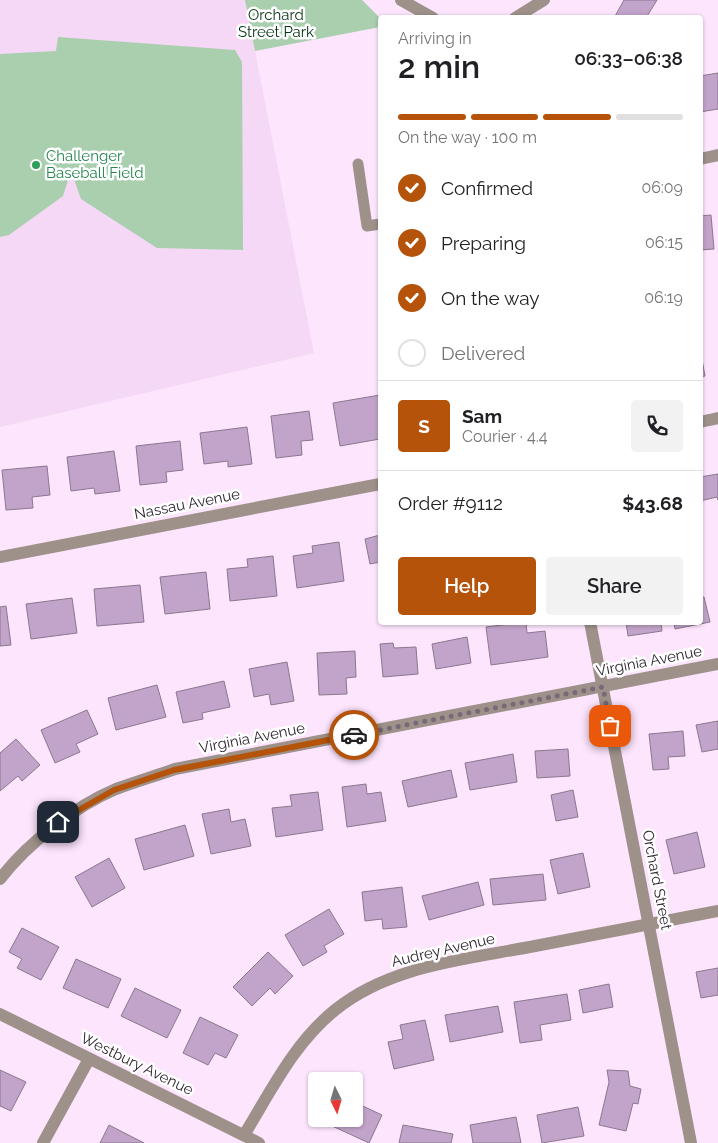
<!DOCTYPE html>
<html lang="en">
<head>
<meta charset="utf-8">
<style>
	:root { --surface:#fff; --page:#f2f2f2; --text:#202124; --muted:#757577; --line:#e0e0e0; --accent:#b45309 }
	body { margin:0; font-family:Raleway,sans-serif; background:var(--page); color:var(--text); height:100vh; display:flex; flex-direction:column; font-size:19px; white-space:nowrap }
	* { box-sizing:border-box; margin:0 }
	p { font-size:16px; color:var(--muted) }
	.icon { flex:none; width:28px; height:28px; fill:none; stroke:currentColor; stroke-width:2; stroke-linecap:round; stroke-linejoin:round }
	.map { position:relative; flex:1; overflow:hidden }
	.sheet { position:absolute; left:378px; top:15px; width:325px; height:610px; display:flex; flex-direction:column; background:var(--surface); border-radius:5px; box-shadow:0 1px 4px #0004 }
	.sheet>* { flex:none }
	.needle { width:32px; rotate:175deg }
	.fabs { position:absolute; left:308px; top:1072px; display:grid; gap:10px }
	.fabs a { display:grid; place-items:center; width:55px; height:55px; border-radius:5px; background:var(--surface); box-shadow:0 1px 4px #0004; font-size:25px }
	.pin { position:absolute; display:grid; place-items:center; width:42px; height:42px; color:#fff; margin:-21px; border-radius:10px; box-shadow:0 2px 8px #0006 }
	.courier { position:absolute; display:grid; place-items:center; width:50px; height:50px; margin:-25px; border:4px solid #b45309; border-radius:50%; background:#fff; color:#222; box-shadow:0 1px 6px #0007 }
	.summary em { font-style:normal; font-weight:600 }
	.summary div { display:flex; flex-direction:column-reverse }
	.summary { display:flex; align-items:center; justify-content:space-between; height:85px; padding:0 20px }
	h1 { font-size:32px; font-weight:600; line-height:38px }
	.bar { display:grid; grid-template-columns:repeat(4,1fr); gap:8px 5px; align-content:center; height:60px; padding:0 20px }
	.bar i { height:6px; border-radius:4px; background:var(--line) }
	.bar .on { background:var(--accent) }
	.bar p { grid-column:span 4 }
	.line { display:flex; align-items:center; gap:12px; padding:0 20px; border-top:1px solid var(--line) }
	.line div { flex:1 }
	.round { display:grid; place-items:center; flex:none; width:52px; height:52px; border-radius:5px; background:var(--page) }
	ol { padding:0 20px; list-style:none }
	li { display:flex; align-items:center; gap:15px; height:55px }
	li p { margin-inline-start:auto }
	li .icon { padding:5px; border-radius:50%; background:var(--accent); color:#fff; stroke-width:4 }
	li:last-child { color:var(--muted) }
	li i { width:28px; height:28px; border:2px solid var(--line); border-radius:50% }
	.cta { display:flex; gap:10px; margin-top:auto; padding:10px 20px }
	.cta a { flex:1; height:58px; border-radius:5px; background:var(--accent); color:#fff; font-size:20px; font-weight:600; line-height:58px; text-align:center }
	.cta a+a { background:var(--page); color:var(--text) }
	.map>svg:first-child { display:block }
	.built { fill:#f5d8f5 }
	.green { fill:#a9cfaf }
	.building { fill:#c2a3ca; stroke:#8a788f }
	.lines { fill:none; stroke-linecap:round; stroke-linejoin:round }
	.lane { stroke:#9d918a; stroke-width:11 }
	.street { stroke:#9d918a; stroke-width:12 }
	.done { stroke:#776977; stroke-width:5; stroke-dasharray:0 9 }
	.route { stroke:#b45309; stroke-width:6 }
	.leisure-dot { fill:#2e9e5b; stroke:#fff; stroke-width:2 }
	.labels { text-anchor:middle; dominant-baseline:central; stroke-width:5; stroke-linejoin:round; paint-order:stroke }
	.park-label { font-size:15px; fill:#043313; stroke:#fff }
	.leisure-label { font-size:15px; fill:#27864d; stroke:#fff; text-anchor:start }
	.street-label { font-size:15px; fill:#2f262f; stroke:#fff }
</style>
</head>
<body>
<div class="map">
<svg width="718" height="1143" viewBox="0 0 718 1143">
	<rect width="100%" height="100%" fill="#fde5fd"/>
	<polygon class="built" points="0,0 245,0 314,353 0,427"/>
	<g class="green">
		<polygon points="245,0 362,0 380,18 380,27 255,51"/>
		<polygon points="58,37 235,50 242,62 243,250 157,248 81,199 71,171 63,196 9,235 0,237 0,54 56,51"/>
	</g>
	<g class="building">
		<polygon points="624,0 657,0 646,18 614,18"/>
		<polygon points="718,73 718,109 700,112 700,76"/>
		<polygon points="711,215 714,249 700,250 700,216"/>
		<polygon points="700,349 705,376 700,377"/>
		<polygon points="380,395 380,439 340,446 333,403"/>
		<polygon points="309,411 313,440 301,441 302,455 276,458 271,416"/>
		<polygon points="247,427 252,464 228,467 228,461 204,464 200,433"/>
		<polygon points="180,441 183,470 166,472 167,482 140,485 136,446"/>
		<polygon points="114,451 120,491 95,494 94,488 71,491 67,457"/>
		<polygon points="47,466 50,495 32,497 33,508 6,510 2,470"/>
		<polygon points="718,474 718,500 717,497 700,501 700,477"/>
		<polygon points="380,535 380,562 370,564 365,539"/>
		<polygon points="339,542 344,581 297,588 293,556 313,553 312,546"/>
		<polygon points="273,556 277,596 230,601 227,569 248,567 247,559"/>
		<polygon points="206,572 210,609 165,614 160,577"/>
		<polygon points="140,585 144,622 97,626 94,589"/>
		<polygon points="700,597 704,597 710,622 675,629 674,622 700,622"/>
		<polygon points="72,598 77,633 31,639 26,604"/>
		<polygon points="6,606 11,645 0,646 0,607"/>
		<polygon points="526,622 527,633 545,631 548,657 491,665 486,627"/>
		<polygon points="626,622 661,622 662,631 628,636"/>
		<polygon points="467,637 471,663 436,669 432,644"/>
		<polygon points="393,643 394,648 416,647 418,674 383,677 380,644"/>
		<polygon points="355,651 356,677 346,678 347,694 319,695 317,653"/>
		<polygon points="287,662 294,701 271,705 269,694 254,697 249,669"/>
		<polygon points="224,681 230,707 202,713 203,719 183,723 176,692"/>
		<polygon points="157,685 166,717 116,730 108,698"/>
		<polygon points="87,710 98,734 76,744 80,752 55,763 41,730"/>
		<polygon points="718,721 718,749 702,752 696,725"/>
		<polygon points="683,731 685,756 668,757 669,769 653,770 649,734"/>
		<polygon points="16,739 40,765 22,781 18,776 0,791 0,753"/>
		<polygon points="568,749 570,776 537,778 535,751"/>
		<polygon points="513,754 517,782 470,790 465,763"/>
		<polygon points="451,770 457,797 408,807 402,781"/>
		<polygon points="366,784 367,794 381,792 386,821 347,827 342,787"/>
		<polygon points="573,790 578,817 556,821 551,795"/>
		<polygon points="318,792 323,830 276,837 272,808 292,806 290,795"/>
		<polygon points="229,809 231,822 245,819 251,846 211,854 202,814"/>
		<polygon points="185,825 194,856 144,870 135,839"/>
		<polygon points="697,832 705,867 674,874 666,840"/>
		<polygon points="583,853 590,887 558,894 550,860"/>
		<polygon points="109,858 125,888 92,907 75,877"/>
		<polygon points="543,874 546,900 493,905 490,879"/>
		<polygon points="478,882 484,905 429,920 422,896"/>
		<polygon points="402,887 407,927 383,929 382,919 365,921 362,892"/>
		<polygon points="329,909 344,934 324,946 327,952 303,966 285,935"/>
		<polygon points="22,928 59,947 41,980 17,968 22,959 9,952"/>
		<polygon points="268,952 293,976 275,994 270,988 252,1006 233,987"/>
		<polygon points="76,959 121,979 108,1008 63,988"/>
		<polygon points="718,968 718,995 701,998 696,972"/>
		<polygon points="609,984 613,1007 583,1013 579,990"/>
		<polygon points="135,988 181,1010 167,1038 121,1016"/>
		<polygon points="567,994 571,1020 540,1025 542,1040 520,1043 514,1002"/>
		<polygon points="498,1006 503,1032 450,1042 445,1015"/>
		<polygon points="200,1017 238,1035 226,1058 215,1053 208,1065 183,1053"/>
		<polygon points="425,1020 434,1060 394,1069 388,1042 403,1039 400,1025"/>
		<polygon points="0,1070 26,1082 11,1111 0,1106"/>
		<polygon points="607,1070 628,1071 630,1086 641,1089 638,1104 633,1103 626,1131 599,1125 609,1082"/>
		<polygon points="354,1102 382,1115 369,1143 315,1118 316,1115 316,1119 354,1119"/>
		<polygon points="578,1107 584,1136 542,1143 537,1115"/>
		<polygon points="516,1117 521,1143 473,1143 470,1125"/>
		<polygon points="109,1125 144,1143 100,1143"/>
		<polygon points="403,1125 453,1134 451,1143 399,1143"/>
	</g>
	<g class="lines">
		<polyline class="lane" points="358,164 367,226 380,224"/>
		<g class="street">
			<polyline points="401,0 433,18"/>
			<polyline points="515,18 544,0"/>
			<polyline points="700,159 718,155"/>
			<polyline points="700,422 718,418"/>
			<polyline points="0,557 380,484"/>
			<polyline points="590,622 691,1143"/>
			<path d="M0,879C27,844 75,806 116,789C135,782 155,776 175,769L718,664"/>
			<polyline points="0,1014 259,1143"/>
			<path d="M244,1135C271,1091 294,1043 335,1010C390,965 468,959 535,946C596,934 657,923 718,911"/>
			<polyline points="43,1143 89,1059"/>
		</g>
	</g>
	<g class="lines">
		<polyline class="done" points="354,735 603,687 610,726"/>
		<polyline class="route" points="58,822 114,790 174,770 354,735"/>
	</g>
	<circle class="leisure-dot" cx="36" cy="165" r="5"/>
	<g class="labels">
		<g class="park-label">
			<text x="276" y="15">Orchard<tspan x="276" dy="17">Street Park</tspan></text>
		</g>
		<g class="leisure-label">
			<text x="46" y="156">Challenger<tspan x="46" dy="17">Baseball Field</tspan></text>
		</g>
		<g class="street-label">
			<text transform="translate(187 504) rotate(-11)">Nassau Avenue</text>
			<text transform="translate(649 661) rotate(-11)">Virginia Avenue</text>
			<text transform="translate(252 738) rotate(-11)">Virginia Avenue</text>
			<text transform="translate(657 880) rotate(79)">Orchard Street</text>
			<text transform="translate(443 950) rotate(-13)">Audrey Avenue</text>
			<text transform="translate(137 1064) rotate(26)">Westbury Avenue</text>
		</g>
	</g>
</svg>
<div class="fabs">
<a><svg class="needle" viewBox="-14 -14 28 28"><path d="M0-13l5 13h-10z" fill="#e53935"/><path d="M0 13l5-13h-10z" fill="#757577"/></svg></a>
</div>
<div class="pin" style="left:610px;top:726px;background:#ea580c"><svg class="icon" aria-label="bag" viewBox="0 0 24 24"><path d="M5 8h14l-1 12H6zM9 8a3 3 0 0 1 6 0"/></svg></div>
<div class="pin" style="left:58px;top:822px;background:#1f2937"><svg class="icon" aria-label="home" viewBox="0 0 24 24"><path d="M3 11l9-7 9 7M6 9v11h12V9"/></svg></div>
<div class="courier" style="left:354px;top:735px"><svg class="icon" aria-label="car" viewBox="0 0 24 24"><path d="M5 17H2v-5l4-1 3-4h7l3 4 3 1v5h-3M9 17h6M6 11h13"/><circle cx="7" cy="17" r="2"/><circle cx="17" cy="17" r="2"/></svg></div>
<section class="sheet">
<div class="summary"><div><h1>2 min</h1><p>Arriving in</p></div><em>06:33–06:38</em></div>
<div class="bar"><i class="on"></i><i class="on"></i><i class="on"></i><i></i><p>On the way · 100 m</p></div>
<ol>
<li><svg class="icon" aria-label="check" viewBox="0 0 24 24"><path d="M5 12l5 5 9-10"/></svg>Confirmed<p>06:09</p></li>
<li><svg class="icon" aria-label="check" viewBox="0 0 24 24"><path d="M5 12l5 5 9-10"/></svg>Preparing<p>06:15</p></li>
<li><svg class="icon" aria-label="check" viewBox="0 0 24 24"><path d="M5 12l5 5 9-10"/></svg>On the way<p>06:19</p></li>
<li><i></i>Delivered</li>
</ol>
<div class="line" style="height:90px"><b class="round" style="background:var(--accent);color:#fff">S</b><div><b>Sam</b><p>Courier · 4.4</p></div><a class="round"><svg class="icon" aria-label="phone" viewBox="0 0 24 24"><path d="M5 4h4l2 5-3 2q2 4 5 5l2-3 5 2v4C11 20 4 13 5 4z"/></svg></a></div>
<div class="line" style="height:65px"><div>Order #9112</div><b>$43.68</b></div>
<div class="cta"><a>Help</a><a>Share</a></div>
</section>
</div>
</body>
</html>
